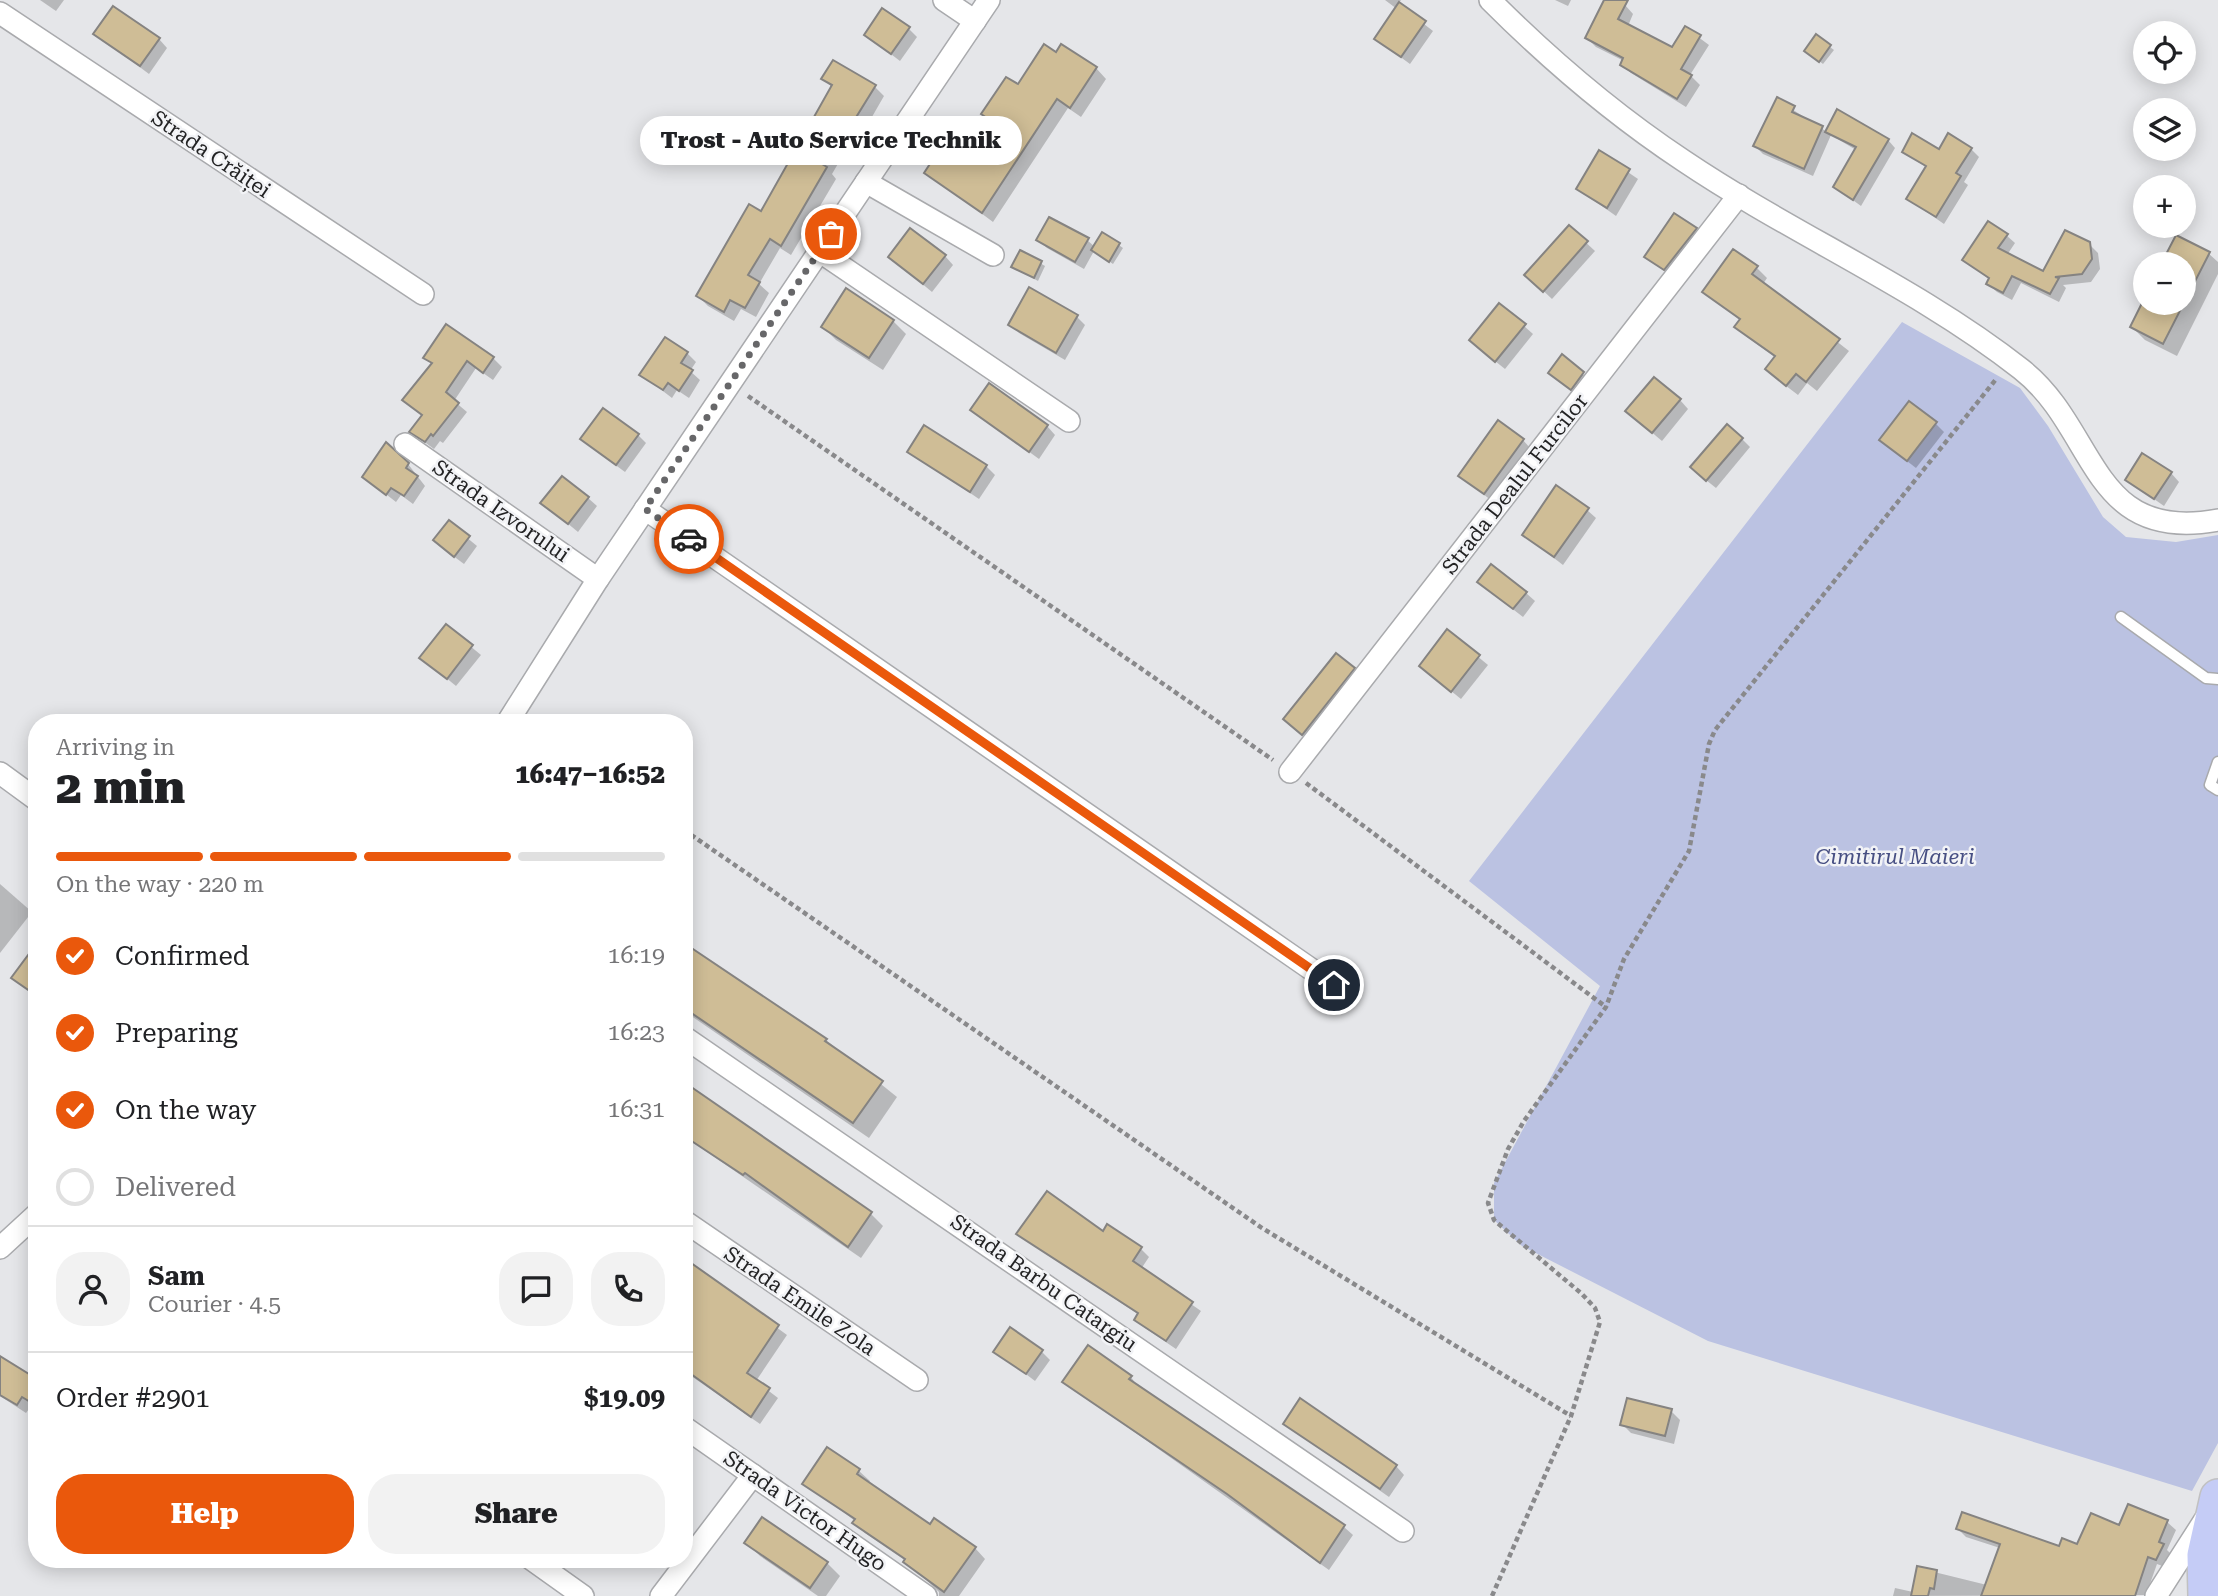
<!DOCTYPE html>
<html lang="en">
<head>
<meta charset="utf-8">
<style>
	:root { --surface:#fff; --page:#f2f2f2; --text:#202124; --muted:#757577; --line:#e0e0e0; --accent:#ea580c }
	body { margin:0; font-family:"Roboto Serif",serif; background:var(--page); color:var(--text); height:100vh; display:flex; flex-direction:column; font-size:26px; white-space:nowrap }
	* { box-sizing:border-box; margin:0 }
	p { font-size:23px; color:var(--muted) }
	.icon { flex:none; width:38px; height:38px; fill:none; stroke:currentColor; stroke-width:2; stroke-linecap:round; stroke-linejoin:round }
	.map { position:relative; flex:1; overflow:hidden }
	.details { position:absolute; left:28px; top:714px; width:665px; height:854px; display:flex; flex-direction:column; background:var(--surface); border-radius:28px; box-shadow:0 4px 18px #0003 }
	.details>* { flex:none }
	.fabs { position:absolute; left:2133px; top:21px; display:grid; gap:14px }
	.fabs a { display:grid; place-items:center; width:63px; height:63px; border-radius:50%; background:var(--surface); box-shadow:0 4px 18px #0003; font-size:35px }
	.pin { position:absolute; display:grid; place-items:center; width:60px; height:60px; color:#fff; margin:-30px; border:4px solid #fff; border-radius:50%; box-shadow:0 2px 7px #0007 }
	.courier { position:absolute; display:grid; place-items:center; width:70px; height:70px; margin:-35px; border:5px solid #ea580c; border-radius:50%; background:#fff; color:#222; box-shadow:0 2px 9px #0007 }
	.bubble { position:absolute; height:49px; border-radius:24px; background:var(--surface); box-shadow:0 4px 18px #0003; font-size:23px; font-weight:800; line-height:49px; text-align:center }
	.head em { font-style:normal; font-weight:800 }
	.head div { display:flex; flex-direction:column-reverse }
	.head { display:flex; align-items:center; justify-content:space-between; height:119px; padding:0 28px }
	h1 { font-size:46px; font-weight:800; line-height:52px }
	.bar { display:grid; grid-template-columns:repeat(4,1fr); gap:10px 7px; align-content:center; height:84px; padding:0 28px }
	.bar i { height:9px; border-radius:5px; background:var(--line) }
	.bar .current { background:var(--accent) }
	.bar p { grid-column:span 4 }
	.line { display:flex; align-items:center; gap:18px; padding:0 28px; border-top:2px solid var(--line) }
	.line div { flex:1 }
	.round { display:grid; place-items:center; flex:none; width:74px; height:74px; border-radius:28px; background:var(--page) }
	ol { padding:0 28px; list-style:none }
	li { display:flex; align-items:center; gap:21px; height:77px }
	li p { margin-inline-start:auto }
	li .icon { padding:7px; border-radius:50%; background:var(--accent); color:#fff; stroke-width:4 }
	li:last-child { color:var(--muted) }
	li i { width:38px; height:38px; border:4px solid var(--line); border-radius:50% }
	.button { display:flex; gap:14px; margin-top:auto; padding:14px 28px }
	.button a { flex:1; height:80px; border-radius:28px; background:var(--accent); color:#fff; font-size:28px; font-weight:800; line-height:80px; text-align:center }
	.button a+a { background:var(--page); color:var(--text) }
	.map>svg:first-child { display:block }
	.green { fill:#bbc2e2 }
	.shadow { fill:#0003 }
	.building { fill:#cfbd96; stroke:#858381; stroke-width:2 }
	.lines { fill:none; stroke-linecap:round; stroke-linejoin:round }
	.lane-casing { stroke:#a9aaad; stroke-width:13 }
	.street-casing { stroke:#a9aaad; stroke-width:24 }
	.primary-casing { stroke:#c1c1c2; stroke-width:38 }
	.path { stroke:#89898b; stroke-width:4.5; stroke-dasharray:5 3.5; stroke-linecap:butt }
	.lane { stroke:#fff; stroke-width:10 }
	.street { stroke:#fff; stroke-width:21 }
	.primary { stroke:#c5ccf6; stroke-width:35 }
	.done { stroke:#676769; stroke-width:7; stroke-dasharray:0 12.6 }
	.route { stroke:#ea580c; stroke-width:9 }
	.labels { text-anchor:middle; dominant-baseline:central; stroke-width:5; stroke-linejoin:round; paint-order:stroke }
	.street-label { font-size:21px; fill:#232324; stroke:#f2f3f6 }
	.park-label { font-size:21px; font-style:italic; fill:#474f83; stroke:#f2f3f6 }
</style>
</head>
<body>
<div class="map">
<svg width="2218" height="1596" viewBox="0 0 2218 1596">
	<rect width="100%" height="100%" fill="#e5e6e9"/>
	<polygon class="green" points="1902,322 2020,388 2048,426 2103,517 2126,537 2176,542 2218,535 2218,1443 2192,1491 1708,1341 1522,1246 1494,1220 1494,1183 1600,986 1469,881"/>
	<g class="shadow">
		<polygon points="40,0 64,0 56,11"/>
		<polygon points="1385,0 1401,0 1398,4 1433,31 1410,64 1376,39 1397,9"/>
		<polygon points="1555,0 1571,0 1568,6"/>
		<polygon points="1606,0 1625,5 1633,14 1628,26 1673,49 1686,28 1709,45 1690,75 1700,85 1686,107 1631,73 1622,64 1624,61 1596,47 1587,38"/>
		<polygon points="908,28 917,37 900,61 866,35"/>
		<polygon points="96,34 159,39 167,48 149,74"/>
		<polygon points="1816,37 1834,50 1823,64 1810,54"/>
		<polygon points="1056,54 1096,68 1106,79 1081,117 1068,108 993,222 926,172 962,144 976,146 991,121 983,113"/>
		<polygon points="823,79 874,86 884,96 861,136 856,133 832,174 836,179 791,255 780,248 759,284 769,293 756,317 741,309 734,321 708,306 698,296 761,214 833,88"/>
		<polygon points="1778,100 1827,132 1888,140 1895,148 1861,206 1835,187 1856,150 1831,135 1813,176 1763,154 1755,146"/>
		<polygon points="1971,149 1979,157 1964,182 1968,185 1944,224 1908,199 1927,168 1904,152"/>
		<polygon points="1600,153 1638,179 1616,216 1578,189"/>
		<polygon points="1569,227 1595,251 1552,299 1535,283"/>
		<polygon points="1696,229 1704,237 1673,278 1647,257"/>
		<polygon points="1103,234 1123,248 1113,264 1094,251 1084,269 1047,248 1038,240 1087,240 1095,247"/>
		<polygon points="2006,235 2015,243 2007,255 2044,273 2089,244 2098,253 2100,269 2091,282 2063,285 2066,288 2059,302 2021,283 2012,300 1997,292 1988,284 1990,280 1964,260"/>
		<polygon points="2176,237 2208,253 2218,262 2218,274 2177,356 2145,340 2132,327 2146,299 2146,303 2184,303 2184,264 2163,264"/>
		<polygon points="1021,252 1045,266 1038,281 1014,267"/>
		<polygon points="945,256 953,265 932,292 890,257"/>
		<polygon points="1757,268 1767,278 1763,284 1849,351 1817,391 1807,383 1798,395 1777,379 1767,369 1776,358 1747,337 1737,327 1741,321 1705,292"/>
		<polygon points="1077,317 1085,325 1065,360 1019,333 1010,325"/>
		<polygon points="893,321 906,334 883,370 836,340 823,327"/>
		<polygon points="1524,326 1533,334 1505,369 1480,349"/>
		<polygon points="687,353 696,362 690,371 700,380 689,398 677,390 672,398 642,375"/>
		<polygon points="1562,356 1592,382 1580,397 1550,372"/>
		<polygon points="426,357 493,358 502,367 493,380 476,368 454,401 467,412 443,443 440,441 434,449 411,432 423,416 405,400 433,365"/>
		<polygon points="1680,400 1688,409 1662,441 1636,419"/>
		<polygon points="972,410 1047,426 1055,435 1039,459"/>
		<polygon points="1936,424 1944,432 1916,468 1890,448"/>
		<polygon points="638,435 646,443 625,472 591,447"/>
		<polygon points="1742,439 1750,447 1716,488 1701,476"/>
		<polygon points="1523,440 1531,449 1493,502 1460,475"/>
		<polygon points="909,452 986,466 995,475 979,499"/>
		<polygon points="408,464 425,486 413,504 401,495 396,502 364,477"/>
		<polygon points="2171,473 2179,482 2164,506 2127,480"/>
		<polygon points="588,498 597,506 578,532 543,503"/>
		<polygon points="1587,510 1596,518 1563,565 1524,535"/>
		<polygon points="449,523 477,546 464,564 444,549"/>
		<polygon points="1488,590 1526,593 1535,601 1523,617"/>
		<polygon points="446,626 481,655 456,686 422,658"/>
		<polygon points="1448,632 1488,665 1461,699 1430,674"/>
		<polygon points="1353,669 1367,682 1317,747 1285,719"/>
		<polygon points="624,715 635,723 619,723"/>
		<polygon points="0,884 32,912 0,953"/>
		<polygon points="684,945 826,1040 897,1097 869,1138 684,1011"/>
		<polygon points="684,1136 871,1214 883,1226 861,1258"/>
		<polygon points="1103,1233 1141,1249 1149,1257 1141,1269 1201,1311 1176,1349 1145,1328 1136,1320 1139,1315 1018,1234"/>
		<polygon points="687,1262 787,1335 756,1381 778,1398 760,1424 684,1371 684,1266"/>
		<polygon points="996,1351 1041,1351 1050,1360 1035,1381"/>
		<polygon points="0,1361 37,1398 26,1413 0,1396"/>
		<polygon points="1131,1377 1138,1387 1344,1527 1353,1535 1329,1570 1064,1382"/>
		<polygon points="1671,1411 1680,1420 1674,1444 1631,1433 1622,1424"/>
		<polygon points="1285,1424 1396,1466 1404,1475 1389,1497"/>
		<polygon points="828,1449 859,1471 870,1481 868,1484 930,1527 975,1548 985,1559 959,1596 939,1596 939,1592 906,1561 865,1533 855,1521 805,1483"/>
		<polygon points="2129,1506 2167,1522 2176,1530 2167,1550 2171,1554 2165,1567 2157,1564 2146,1595 1893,1596 1895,1588 1913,1592 1918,1568 1987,1585 2000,1548 1966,1537 1958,1529 2060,1548 2078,1547 2120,1527"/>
		<polygon points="747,1543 827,1563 840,1576 826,1596 818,1596 760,1556"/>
	</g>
	<g class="building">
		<polygon points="1604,0 1628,0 1618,19 1672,47 1685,26 1701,35 1681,69 1692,75 1677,99 1620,65 1623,58 1585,38"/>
		<polygon points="1399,2 1426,21 1401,57 1374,39"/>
		<polygon points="113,6 160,38 140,66 93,34"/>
		<polygon points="882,8 910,27 891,54 864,35"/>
		<polygon points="1816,34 1831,45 1819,62 1804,51"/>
		<polygon points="1044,44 1056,52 1061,44 1097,67 1070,108 1057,99 982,213 924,173 937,153 929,148 943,128 962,141 964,137 975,144 990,120 981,114 1006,77 1018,84"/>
		<polygon points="833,60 876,85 850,127 846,124 822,164 827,167 781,246 770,239 748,275 760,282 745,308 730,300 724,312 696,296 749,204 761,211 832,85 821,79"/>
		<polygon points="1777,97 1795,106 1792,112 1823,126 1804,169 1753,146"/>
		<polygon points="1837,109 1889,139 1853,200 1833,187 1856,147 1825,132"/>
		<polygon points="1912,133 1939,149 1948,133 1972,148 1956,173 1961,176 1936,217 1906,199 1926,166 1902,152"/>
		<polygon points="1599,150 1630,169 1607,208 1576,189"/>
		<polygon points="1674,213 1697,228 1664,270 1644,257"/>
		<polygon points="1049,217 1089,238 1075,262 1036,240"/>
		<polygon points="1988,221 2008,234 1998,248 2043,271 2065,230 2090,242 2092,259 2082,274 2055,277 2059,278 2050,294 2012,276 2003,293 1986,284 1989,278 1962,260"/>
		<polygon points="1569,225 1588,241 1543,292 1524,275"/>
		<polygon points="910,228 946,255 923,284 888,257"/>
		<polygon points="1102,232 1120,243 1109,262 1091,250"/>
		<polygon points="2176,235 2210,252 2163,344 2130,327 2142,303 2184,303 2184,264 2161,264"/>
		<polygon points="1733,249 1758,266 1752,274 1840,339 1806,382 1796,374 1786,386 1765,369 1775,356 1734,327 1740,319 1702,292"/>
		<polygon points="1020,250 1042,261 1034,278 1011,267"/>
		<polygon points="1029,287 1078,315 1056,353 1008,325"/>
		<polygon points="846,288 894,320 869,358 821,327"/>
		<polygon points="1499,303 1526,324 1495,362 1469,340"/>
		<polygon points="446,324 494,357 483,373 467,361 446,392 459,403 433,436 431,434 425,442 409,432 422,415 402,400 432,363 423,358"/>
		<polygon points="665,337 688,352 681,363 693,370 679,391 668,383 663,390 639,375"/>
		<polygon points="1562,354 1584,372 1571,390 1548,373"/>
		<polygon points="1654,377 1681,399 1652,433 1625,411"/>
		<polygon points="989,383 1048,425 1029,452 970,410"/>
		<polygon points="1909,401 1937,422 1907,461 1879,440"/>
		<polygon points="603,408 639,434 616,465 580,439"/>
		<polygon points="1498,420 1524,439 1484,494 1458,476"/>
		<polygon points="1727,424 1743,438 1706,481 1690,467"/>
		<polygon points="924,425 987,465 970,492 907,452"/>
		<polygon points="386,442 409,463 406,468 418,476 404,496 391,488 386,495 362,477"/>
		<polygon points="2142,453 2172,472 2154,499 2125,480"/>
		<polygon points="562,476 589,497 568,524 540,503"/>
		<polygon points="1556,485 1589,508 1554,557 1522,535"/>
		<polygon points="449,520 470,536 454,557 433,540"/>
		<polygon points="1491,564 1527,592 1513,609 1477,582"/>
		<polygon points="446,624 473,645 447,679 419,658"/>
		<polygon points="1447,629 1480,655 1451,692 1419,666"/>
		<polygon points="1336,653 1355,668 1302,735 1283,719"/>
		<polygon points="37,943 37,996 11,978"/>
		<polygon points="684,943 827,1039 825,1041 883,1081 853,1123 684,1008"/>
		<polygon points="684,1082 872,1212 848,1247 745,1173 743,1175 684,1136"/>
		<polygon points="1047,1191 1103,1231 1107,1224 1142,1247 1133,1261 1193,1302 1166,1341 1134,1320 1138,1313 1016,1234"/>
		<polygon points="684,1258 779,1325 747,1373 770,1388 751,1417 684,1369"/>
		<polygon points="1010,1327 1043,1350 1026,1374 993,1352"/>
		<polygon points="1088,1345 1132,1376 1129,1379 1345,1525 1320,1563 1227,1494 1062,1382"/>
		<polygon points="0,1356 37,1379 37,1406 22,1397 17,1405 0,1395"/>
		<polygon points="1300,1398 1397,1465 1380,1489 1283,1424"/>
		<polygon points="1627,1398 1672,1409 1665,1436 1620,1425"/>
		<polygon points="827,1447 860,1469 857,1474 930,1524 934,1518 976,1547 944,1592 903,1562 905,1559 852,1523 855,1519 802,1484"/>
		<polygon points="2128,1504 2168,1520 2159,1542 2164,1544 2156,1560 2148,1557 2135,1596 1981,1596 2000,1544 1956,1529 1962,1512 2059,1546 2062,1538 2077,1544 2091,1513 2119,1525"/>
		<polygon points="762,1517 828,1562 810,1588 744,1543"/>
		<polygon points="1917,1566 1937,1570 1934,1589 1930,1588 1928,1596 1911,1596"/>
	</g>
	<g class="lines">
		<g class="lane-casing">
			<g id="lane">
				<polyline points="2121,617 2206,678 2218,679"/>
				<polyline points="2218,762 2210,785 2218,790"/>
			</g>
		</g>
		<g class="street-casing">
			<g id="street">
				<polyline points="944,0 975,21"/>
				<path d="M1490,0C1550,60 1613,114 1684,161C1794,235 1918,288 2021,369C2098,429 2089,544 2218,520"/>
				<polyline points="0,13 423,294"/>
				<polyline points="866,182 993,255"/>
				<polyline points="819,251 1069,421"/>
				<polyline points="405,444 598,579"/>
				<polyline points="645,509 1334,985"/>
				<polyline points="507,723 598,579 989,0"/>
				<polyline points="1290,772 1739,195"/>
				<polyline points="0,773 37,800"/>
				<polyline points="684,1037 1403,1531"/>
				<polyline points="684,1221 917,1380"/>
				<polyline points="0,1248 37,1214"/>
				<polyline points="684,1427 926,1596"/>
				<polyline points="531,1559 583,1596"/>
				<polyline points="661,1596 753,1475"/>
				<polyline points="2156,1596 2206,1518"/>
			</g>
		</g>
		<g class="primary-casing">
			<polyline id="primary" points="2206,1596 2205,1555 2218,1497"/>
		</g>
		<g class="path">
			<polyline points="748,396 1273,760"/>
			<polyline points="1306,783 1606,1007"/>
			<polyline points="684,830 1262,1228 1571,1416"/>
			<polyline points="1492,1596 1571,1416 1600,1322 1595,1308 1582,1294 1494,1220 1488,1203 1508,1149 1524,1121 1606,1007 1624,959 1689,851 1709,744 1715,730 1997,378"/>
		</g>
		<use href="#lane" class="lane"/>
		<use href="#street" class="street"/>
		<use href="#primary" class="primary"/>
	</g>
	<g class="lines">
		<polyline class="done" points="689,539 645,509 831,234"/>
		<polyline class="route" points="689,539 1334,985"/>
	</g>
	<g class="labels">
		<g class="street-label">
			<text transform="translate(211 154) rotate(34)">Strada Crăiței</text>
			<text transform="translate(1515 484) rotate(-52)">Strada Dealul Furcilor</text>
			<text transform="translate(501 511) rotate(35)">Strada Izvorului</text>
			<text transform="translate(1044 1283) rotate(35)">Strada Barbu Catargiu</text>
			<text transform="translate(800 1301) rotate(34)">Strada Emile Zola</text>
			<text transform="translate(805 1511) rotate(35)">Strada Victor Hugo</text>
		</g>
		<g class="park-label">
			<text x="1895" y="857">Cimitirul Maieri</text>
		</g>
	</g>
</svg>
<div class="fabs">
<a><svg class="icon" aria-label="locate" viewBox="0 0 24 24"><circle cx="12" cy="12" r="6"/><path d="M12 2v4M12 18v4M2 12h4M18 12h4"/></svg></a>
<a><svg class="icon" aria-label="layers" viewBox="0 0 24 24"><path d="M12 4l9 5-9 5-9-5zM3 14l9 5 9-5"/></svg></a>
<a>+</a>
<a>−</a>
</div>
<div class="pin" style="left:831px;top:234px;background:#ea580c"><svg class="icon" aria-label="bag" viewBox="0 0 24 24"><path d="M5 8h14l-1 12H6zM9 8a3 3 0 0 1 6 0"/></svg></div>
<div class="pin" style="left:1334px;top:985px;background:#1f2937"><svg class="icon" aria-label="home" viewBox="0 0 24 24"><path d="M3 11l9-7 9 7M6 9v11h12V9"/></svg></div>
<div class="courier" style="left:689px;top:539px"><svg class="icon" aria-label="car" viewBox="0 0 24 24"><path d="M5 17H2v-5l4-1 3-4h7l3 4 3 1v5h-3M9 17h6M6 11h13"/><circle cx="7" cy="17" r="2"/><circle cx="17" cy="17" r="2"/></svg></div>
<div class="bubble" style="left:640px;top:116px;width:382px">Trost - Auto Service Technik</div>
<section class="details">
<div class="head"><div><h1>2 min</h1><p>Arriving in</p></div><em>16:47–16:52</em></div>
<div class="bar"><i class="current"></i><i class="current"></i><i class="current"></i><i></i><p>On the way · 220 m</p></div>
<ol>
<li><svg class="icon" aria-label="check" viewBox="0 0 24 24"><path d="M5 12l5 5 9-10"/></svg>Confirmed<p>16:19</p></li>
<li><svg class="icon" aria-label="check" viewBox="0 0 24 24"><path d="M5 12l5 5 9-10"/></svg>Preparing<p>16:23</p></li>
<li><svg class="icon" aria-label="check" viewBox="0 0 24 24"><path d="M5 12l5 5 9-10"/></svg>On the way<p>16:31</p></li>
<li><i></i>Delivered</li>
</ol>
<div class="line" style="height:126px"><a class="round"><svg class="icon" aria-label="person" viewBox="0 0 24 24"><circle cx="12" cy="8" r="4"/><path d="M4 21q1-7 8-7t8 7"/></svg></a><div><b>Sam</b><p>Courier · 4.5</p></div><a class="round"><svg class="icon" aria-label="chat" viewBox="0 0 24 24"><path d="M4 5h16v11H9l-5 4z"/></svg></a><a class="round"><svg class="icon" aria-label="phone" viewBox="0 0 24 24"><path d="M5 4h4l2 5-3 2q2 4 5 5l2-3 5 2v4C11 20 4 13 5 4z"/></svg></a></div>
<div class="line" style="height:91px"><div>Order #2901</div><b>$19.09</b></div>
<div class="button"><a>Help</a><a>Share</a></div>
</section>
</div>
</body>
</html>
